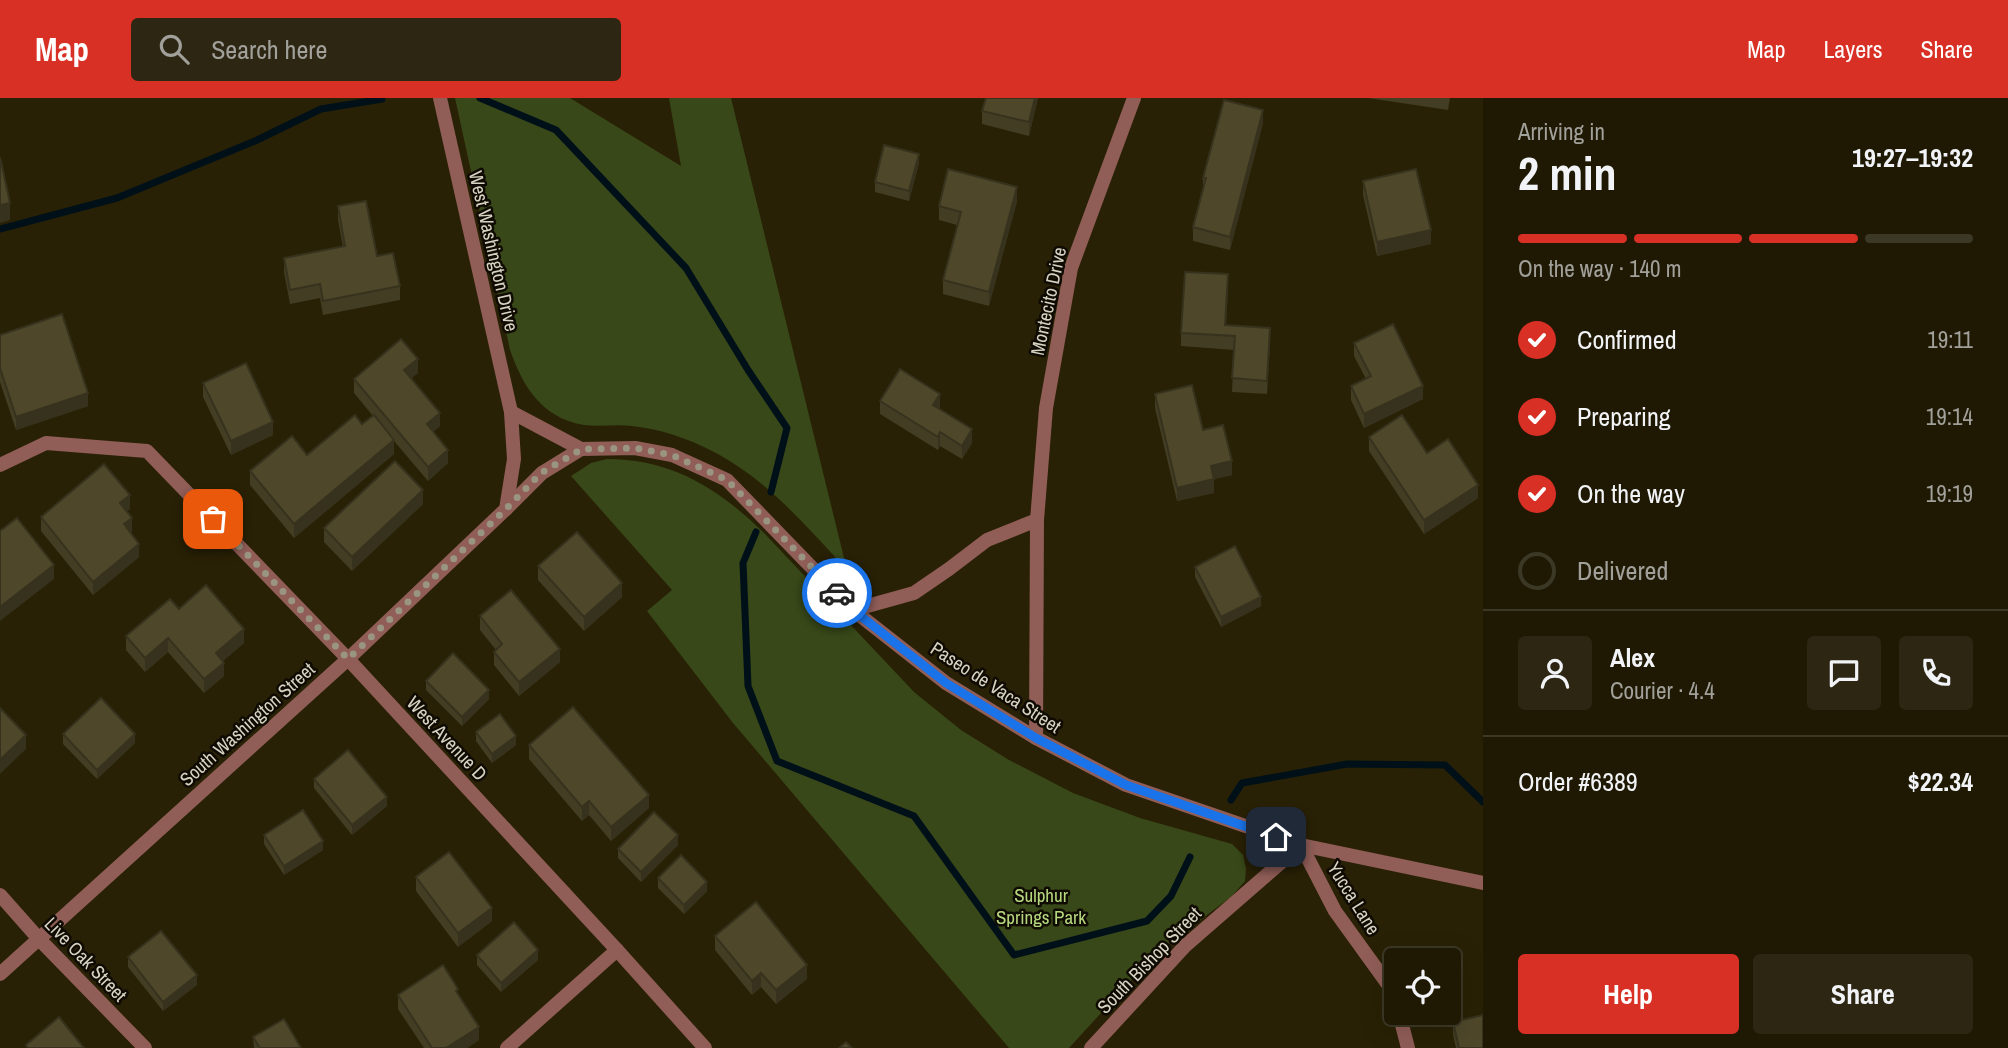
<!DOCTYPE html>
<html lang="en">
<head>
<meta charset="utf-8">
<style>
	:root { --surface:#1f1904; --page:#2c2613; --text:#f1f3f6; --muted:#a1a09a; --line:#3c3826; --accent:#d93025 }
	body { margin:0; font-family:"Archivo Narrow",sans-serif; background:var(--page); color:var(--text); height:100vh; display:flex; flex-direction:column; font-size:26px; white-space:nowrap }
	* { box-sizing:border-box; margin:0 }
	p { font-size:23px; color:var(--muted) }
	.icon { flex:none; width:38px; height:38px; fill:none; stroke:currentColor; stroke-width:2; stroke-linecap:round; stroke-linejoin:round }
	.map { position:relative; flex:1; overflow:hidden }
	.drawer { display:flex; flex-direction:column; background:var(--surface); width:525px }
	.drawer>* { flex:none }
	.buttons { position:absolute; left:1384px; top:850px; display:grid; gap:14px }
	.buttons a { display:grid; place-items:center; width:77px; height:77px; border-radius:7px; background:var(--surface); box-shadow:0 7px 28px #0002,0 0 0 2px var(--line); font-size:35px }
	.pin { position:absolute; display:grid; place-items:center; width:60px; height:60px; color:#fff; margin:-30px; border-radius:14px; box-shadow:0 4px 10px #0006 }
	.courier { position:absolute; display:grid; place-items:center; width:70px; height:70px; margin:-35px; border:5px solid #1a73e8; border-radius:50%; background:#fff; color:#222; box-shadow:0 2px 9px #0007 }
	.headline em { font-style:normal; font-weight:700 }
	.headline div { display:flex; flex-direction:column-reverse }
	.headline { display:flex; align-items:center; justify-content:space-between; height:119px; padding:0 35px }
	h1 { font-size:46px; font-weight:700; line-height:52px }
	.bar { display:grid; grid-template-columns:repeat(4,1fr); gap:10px 7px; align-content:center; height:84px; padding:0 35px }
	.bar i { height:9px; border-radius:5px; background:var(--line) }
	.bar .active { background:var(--accent) }
	.bar p { grid-column:span 4 }
	.line { display:flex; align-items:center; gap:18px; padding:0 35px; border-top:2px solid var(--line) }
	.line div { flex:1 }
	.round { display:grid; place-items:center; flex:none; width:74px; height:74px; border-radius:7px; background:var(--page) }
	ol { padding:0 35px; list-style:none }
	li { display:flex; align-items:center; gap:21px; height:77px }
	li p { margin-inline-start:auto }
	li .icon { padding:7px; border-radius:50%; background:var(--accent); color:#fff; stroke-width:4 }
	li:last-child { color:var(--muted) }
	li i { width:38px; height:38px; border:4px solid var(--line); border-radius:50% }
	.primary-button { display:flex; gap:14px; margin-top:auto; padding:14px 35px }
	.primary-button a { flex:1; height:80px; border-radius:7px; background:var(--accent); color:#fff; font-size:28px; font-weight:700; line-height:80px; text-align:center }
	.primary-button a+a { background:var(--page); color:var(--text) }
	header { display:flex; align-items:center; gap:42px; box-sizing:border-box; height:98px; padding:0 35px; background:var(--accent); color:#fff }
	header strong { font-size:33px }
	nav { display:flex; gap:38px; margin-inline-start:auto; font-size:24px }
	.search { width:490px; height:63px; background:var(--page); display:flex; align-items:center; gap:18px; box-sizing:border-box; padding:0 24px; border-radius:7px; color:var(--muted); font-size:26px }
	main { display:flex; flex:1; min-height:0 }
	.map>svg:first-child { display:block }
	.green { fill:#384818 }
	.lines { fill:none; stroke-linecap:round; stroke-linejoin:round }
	.stream { stroke:#001019; stroke-width:7 }
	.minor { stroke:#905d57; stroke-width:14 }
	.tertiary { stroke:#905d57; stroke-width:14 }
	.wall { fill:#433d24 }
	.shaded-wall { fill:#37321d }
	.building { fill:#4e472a; stroke:#37321d; stroke-width:2 }
	.done { stroke:#9a9580; stroke-width:7; stroke-dasharray:0 12.6 }
	.route { stroke:#1a73e8; stroke-width:9 }
	.labels { text-anchor:middle; dominant-baseline:central; stroke-width:5; stroke-linejoin:round; paint-order:stroke }
	.street-label { font-size:19px; fill:#d7d3c3; stroke:#0f0b02 }
	.park-label { font-size:19px; fill:#b6d77e; stroke:#0f0b02 }
</style>
</head>
<body>
<header>
<strong>Map</strong>
<div class="search"><svg class="icon" aria-label="search" viewBox="0 0 24 24"><circle cx="10" cy="10" r="6"/><path d="M15 15l6 6"/></svg>Search here</div>
<nav><a>Map</a><a>Layers</a><a>Share</a></nav>
</header>
<main>
<div class="map">
<svg width="1483" height="950" viewBox="0 0 1483 950">
	<rect width="100%" height="100%" fill="#292105"/>
	<g class="green">
		<path d="M455,0H570L681,68L669,0H731L847,472C805,427 768,382 712,353C687,340 660,331 632,328C616,326 599,329 584,327C542,320 523,289 510,252Z"/>
		<path d="M607,361C673,361 721,392 766,437L914,594L961,632L1009,662L1073,695L1140,720L1232,746L1243,757L1246,771L1245,783L1231,799L1156,855L1069,950H1009L733,625L647,513L672,492L571,378L591,365Z"/>
	</g>
	<g class="lines">
		<g class="stream">
			<polyline points="480,0 556,32 686,170 748,272 787,330 771,394"/>
			<polyline points="0,131 117,100 255,43 321,11 382,1"/>
			<polyline points="756,434 743,465 748,588 777,663 914,718 1014,857 1147,823 1171,798 1190,759"/>
			<polyline points="1231,702 1242,685 1347,666 1445,667 1483,704"/>
		</g>
		<g class="minor">
			<polyline points="511,314 581,351 635,350 672,357 727,382 853,512 946,585 1036,640 1126,687 1301,747 1483,785"/>
			<polyline points="0,367 46,345 147,353 348,561 617,852 705,950"/>
			<polyline points="506,411 542,375 581,351"/>
			<polyline points="853,512 914,495 949,471 987,442 1037,422"/>
			<polyline points="1036,640 1037,422 1046,310 1071,170 1134,0"/>
			<polyline points="0,797 39,841 145,950"/>
			<polyline points="1399,915 1408,950"/>
			<polyline points="507,950 617,852"/>
			<polyline points="1091,950 1185,848 1301,747 1335,813 1392,892 1396,907"/>
		</g>
		<polyline class="tertiary" points="0,876 348,561 506,411 514,361 511,314 440,0"/>
	</g>
	<g class="wall">
		<polygon points="1038,0 1029,38 982,26 982,13"/>
		<polygon points="1368,0 1450,0 1448,12"/>
		<polygon points="1263,25 1230,152 1193,143 1193,129 1203,89 1203,80"/>
		<polygon points="919,65 909,103 875,94 875,84"/>
		<polygon points="1363,83 1431,146 1377,158 1363,97"/>
		<polygon points="1017,103 989,208 943,196 943,182 957,127 939,122 939,108"/>
		<polygon points="338,108 400,188 400,202 323,217 320,200 290,206 284,174 284,160 343,149 338,122"/>
		<polygon points="1228,190 1226,227 1270,244 1267,296 1232,294 1234,252 1181,248 1181,235"/>
		<polygon points="0,237 88,308 16,332 0,284"/>
		<polygon points="1354,245 1423,301 1364,330 1351,302 1351,288 1366,281 1354,258"/>
		<polygon points="418,275 411,280 440,328 433,334 448,365 428,383 394,343 394,356 294,440 250,387 250,373 307,357 362,326 373,318 354,295 354,281"/>
		<polygon points="203,285 273,337 231,357 203,299"/>
		<polygon points="1155,296 1203,332 1232,377 1214,381 1214,395 1177,403 1155,310"/>
		<polygon points="880,303 940,310 939,311 972,345 962,361 940,348 938,352 880,316"/>
		<polygon points="1369,339 1427,355 1478,400 1424,436 1369,353"/>
		<polygon points="423,406 352,473 324,444 324,430"/>
		<polygon points="130,411 126,414 132,434 131,435 139,459 93,497 41,433 41,419"/>
		<polygon points="538,468 622,499 584,533 538,482"/>
		<polygon points="1195,469 1261,508 1221,529 1195,479"/>
		<polygon points="179,511 244,545 223,563 224,578 204,595 168,554 145,574 126,552 126,538"/>
		<polygon points="480,518 560,564 519,598 494,567 494,554 496,552 480,532"/>
		<polygon points="426,583 489,601 462,628 426,592"/>
		<polygon points="476,634 516,647 492,665 476,643"/>
		<polygon points="63,636 135,645 97,681 63,646"/>
		<polygon points="529,647 649,710 611,743 589,717 582,723 529,661"/>
		<polygon points="314,681 387,708 352,737 314,690"/>
		<polygon points="264,737 323,752 284,777 264,746"/>
		<polygon points="678,747 641,784 618,760 618,751"/>
		<polygon points="416,779 492,823 458,849 416,793"/>
		<polygon points="658,780 707,793 684,816 658,790"/>
		<polygon points="715,838 807,881 776,906 761,889 752,897 715,852"/>
		<polygon points="477,857 538,862 501,894 477,867"/>
		<polygon points="128,859 197,887 163,913 128,869"/>
		<polygon points="398,897 479,942 467,950 424,950 398,911"/>
		<polygon points="1453,924 1483,950 1456,950 1453,937"/>
		<polygon points="253,939 301,950 254,950"/>
	</g>
	<g class="shaded-wall">
		<polygon points="1035,0 1038,0 1029,38 1029,24"/>
		<polygon points="1263,12 1263,25 1230,152 1230,139"/>
		<polygon points="919,56 919,65 909,103 909,93"/>
		<polygon points="1017,89 1017,103 989,208 989,194"/>
		<polygon points="10,105 10,122 0,125 0,107"/>
		<polygon points="1431,132 1431,146 1377,158 1377,144"/>
		<polygon points="1270,230 1270,244 1267,296 1267,283"/>
		<polygon points="418,261 418,275 404,286 404,272"/>
		<polygon points="1423,288 1423,301 1364,330 1364,316"/>
		<polygon points="88,295 88,308 16,332 16,319"/>
		<polygon points="940,296 940,310 933,321 933,307"/>
		<polygon points="440,315 440,328 427,340 427,326"/>
		<polygon points="273,324 273,337 231,357 231,343"/>
		<polygon points="972,331 972,345 962,361 962,348"/>
		<polygon points="940,334 940,348 938,352 938,339"/>
		<polygon points="394,342 394,356 294,440 294,426"/>
		<polygon points="448,352 448,365 428,383 428,369"/>
		<polygon points="1232,363 1232,377 1214,381 1214,395 1177,403 1177,390 1211,368"/>
		<polygon points="1478,387 1478,400 1424,436 1424,422"/>
		<polygon points="423,392 423,406 352,473 352,459"/>
		<polygon points="130,397 130,411 120,419 120,405"/>
		<polygon points="132,420 132,434 124,440 124,426"/>
		<polygon points="139,446 139,459 93,497 93,484"/>
		<polygon points="54,467 54,481 0,523 0,509"/>
		<polygon points="622,485 622,499 584,533 584,519"/>
		<polygon points="1261,499 1261,508 1221,529 1221,519"/>
		<polygon points="244,531 244,545 216,569 216,555"/>
		<polygon points="168,540 168,554 145,574 145,560"/>
		<polygon points="560,551 560,564 519,598 519,584"/>
		<polygon points="224,565 224,578 204,595 204,581"/>
		<polygon points="489,592 489,601 462,628 462,619"/>
		<polygon points="135,636 135,645 97,681 97,672"/>
		<polygon points="26,637 26,651 0,676 0,662"/>
		<polygon points="516,638 516,647 492,665 492,656"/>
		<polygon points="649,697 649,710 611,743 611,729"/>
		<polygon points="387,699 387,708 352,737 352,727"/>
		<polygon points="589,703 589,717 582,723 582,709"/>
		<polygon points="678,737 678,747 641,784 641,774"/>
		<polygon points="323,743 323,752 284,777 284,768"/>
		<polygon points="707,784 707,793 684,816 684,807"/>
		<polygon points="492,810 492,823 458,849 458,835"/>
		<polygon points="538,852 538,862 501,894 501,885"/>
		<polygon points="807,867 807,881 776,906 776,892"/>
		<polygon points="761,875 761,889 752,897 752,883"/>
		<polygon points="197,877 197,887 163,913 163,904"/>
		<polygon points="479,929 479,942 467,950 446,950"/>
	</g>
	<g class="building">
		<polygon points="986,0 1035,0 1029,24 982,13"/>
		<polygon points="1224,2 1263,12 1230,139 1193,129 1206,80 1203,80"/>
		<polygon points="884,47 919,56 909,93 875,84"/>
		<polygon points="0,59 10,105 0,107"/>
		<polygon points="948,71 1017,89 989,194 943,182 961,114 939,108"/>
		<polygon points="1416,71 1431,132 1377,144 1363,83"/>
		<polygon points="366,103 377,158 393,155 400,188 323,203 320,186 290,192 284,160 345,148 338,108"/>
		<polygon points="1185,174 1228,176 1225,227 1270,230 1267,283 1232,280 1235,238 1181,235"/>
		<polygon points="62,216 88,295 16,319 0,270 0,237"/>
		<polygon points="1393,226 1423,288 1364,316 1351,288 1371,278 1354,245"/>
		<polygon points="401,241 418,261 404,272 440,315 427,326 448,352 428,369 354,281"/>
		<polygon points="246,265 273,324 231,343 203,285"/>
		<polygon points="900,271 940,296 933,307 972,331 962,348 940,334 938,339 880,303"/>
		<polygon points="1192,287 1203,332 1223,327 1232,363 1211,368 1214,381 1177,390 1155,296"/>
		<polygon points="355,317 362,326 374,317 394,342 294,426 250,373 292,338 307,357"/>
		<polygon points="1402,317 1427,355 1448,341 1478,387 1424,422 1369,339"/>
		<polygon points="395,363 423,392 352,459 324,430"/>
		<polygon points="104,366 130,397 120,405 132,420 124,426 139,446 93,484 41,419"/>
		<polygon points="17,420 54,467 0,509 0,433"/>
		<polygon points="577,434 622,485 584,519 538,468"/>
		<polygon points="1235,448 1261,499 1221,519 1195,469"/>
		<polygon points="206,487 244,531 216,555 224,565 204,581 168,540 145,560 126,538 170,501 179,511"/>
		<polygon points="511,492 560,551 519,584 494,554 502,546 480,518"/>
		<polygon points="453,555 489,592 462,619 426,583"/>
		<polygon points="101,600 135,636 97,672 63,636"/>
		<polygon points="573,609 649,697 611,729 589,703 582,709 529,647"/>
		<polygon points="0,610 26,637 0,662"/>
		<polygon points="500,616 516,638 492,656 476,634"/>
		<polygon points="348,652 387,699 352,727 314,681"/>
		<polygon points="303,712 323,743 284,768 264,737"/>
		<polygon points="654,714 678,737 641,774 618,751"/>
		<polygon points="449,754 492,810 458,835 416,779"/>
		<polygon points="681,757 707,784 684,807 658,780"/>
		<polygon points="756,804 807,867 776,892 761,875 752,883 715,838"/>
		<polygon points="514,824 538,852 501,885 477,857"/>
		<polygon points="161,833 197,877 163,904 128,859"/>
		<polygon points="443,867 458,891 456,893 479,929 446,950 432,950 398,897"/>
		<polygon points="1483,917 1483,950 1459,950 1453,924"/>
		<polygon points="59,919 84,950 28,950 26,947"/>
		<polygon points="284,921 301,950 260,950 253,939"/>
		<polygon points="846,944 852,950 839,950"/>
	</g>
	<g class="lines">
		<polyline class="done" points="213,421 348,561 506,411 541,375 582,351 635,350 672,357 727,382 837,495"/>
		<polyline class="route" points="837,495 853,512 946,585 1036,640 1126,687 1276,739"/>
	</g>
	<g class="labels">
		<g class="street-label">
			<text transform="translate(494 153) rotate(77)">West Washington Drive</text>
			<text transform="translate(1048 203) rotate(-78)">Montecito Drive</text>
			<text transform="translate(996 589) rotate(33)">Paseo de Vaca Street</text>
			<text transform="translate(247 626) rotate(-42)">South Washington Street</text>
			<text transform="translate(447 640) rotate(47)">West Avenue D</text>
			<text transform="translate(1354 800) rotate(58)">Yucca Lane</text>
			<text transform="translate(86 861) rotate(46)">Live Oak Street</text>
			<text transform="translate(1149 862) rotate(-46)">South Bishop Street</text>
		</g>
		<g class="park-label">
			<text x="1041" y="797">Sulphur<tspan x="1041" dy="22">Springs Park</tspan></text>
		</g>
	</g>
</svg>
<div class="buttons">
<a><svg class="icon" aria-label="locate" viewBox="0 0 24 24"><circle cx="12" cy="12" r="6"/><path d="M12 2v4M12 18v4M2 12h4M18 12h4"/></svg></a>
</div>
<div class="pin" style="left:213px;top:421px;background:#ea580c"><svg class="icon" aria-label="bag" viewBox="0 0 24 24"><path d="M5 8h14l-1 12H6zM9 8a3 3 0 0 1 6 0"/></svg></div>
<div class="pin" style="left:1276px;top:739px;background:#1f2937"><svg class="icon" aria-label="home" viewBox="0 0 24 24"><path d="M3 11l9-7 9 7M6 9v11h12V9"/></svg></div>
<div class="courier" style="left:837px;top:495px"><svg class="icon" aria-label="car" viewBox="0 0 24 24"><path d="M5 17H2v-5l4-1 3-4h7l3 4 3 1v5h-3M9 17h6M6 11h13"/><circle cx="7" cy="17" r="2"/><circle cx="17" cy="17" r="2"/></svg></div>
</div>
<section class="drawer">
<div class="headline"><div><h1>2 min</h1><p>Arriving in</p></div><em>19:27–19:32</em></div>
<div class="bar"><i class="active"></i><i class="active"></i><i class="active"></i><i></i><p>On the way · 140 m</p></div>
<ol>
<li><svg class="icon" aria-label="check" viewBox="0 0 24 24"><path d="M5 12l5 5 9-10"/></svg>Confirmed<p>19:11</p></li>
<li><svg class="icon" aria-label="check" viewBox="0 0 24 24"><path d="M5 12l5 5 9-10"/></svg>Preparing<p>19:14</p></li>
<li><svg class="icon" aria-label="check" viewBox="0 0 24 24"><path d="M5 12l5 5 9-10"/></svg>On the way<p>19:19</p></li>
<li><i></i>Delivered</li>
</ol>
<div class="line" style="height:126px"><a class="round"><svg class="icon" aria-label="person" viewBox="0 0 24 24"><circle cx="12" cy="8" r="4"/><path d="M4 21q1-7 8-7t8 7"/></svg></a><div><b>Alex</b><p>Courier · 4.4</p></div><a class="round"><svg class="icon" aria-label="chat" viewBox="0 0 24 24"><path d="M4 5h16v11H9l-5 4z"/></svg></a><a class="round"><svg class="icon" aria-label="phone" viewBox="0 0 24 24"><path d="M5 4h4l2 5-3 2q2 4 5 5l2-3 5 2v4C11 20 4 13 5 4z"/></svg></a></div>
<div class="line" style="height:91px"><div>Order #6389</div><b>$22.34</b></div>
<div class="primary-button"><a>Help</a><a>Share</a></div>
</section>
</main>
</body>
</html>
